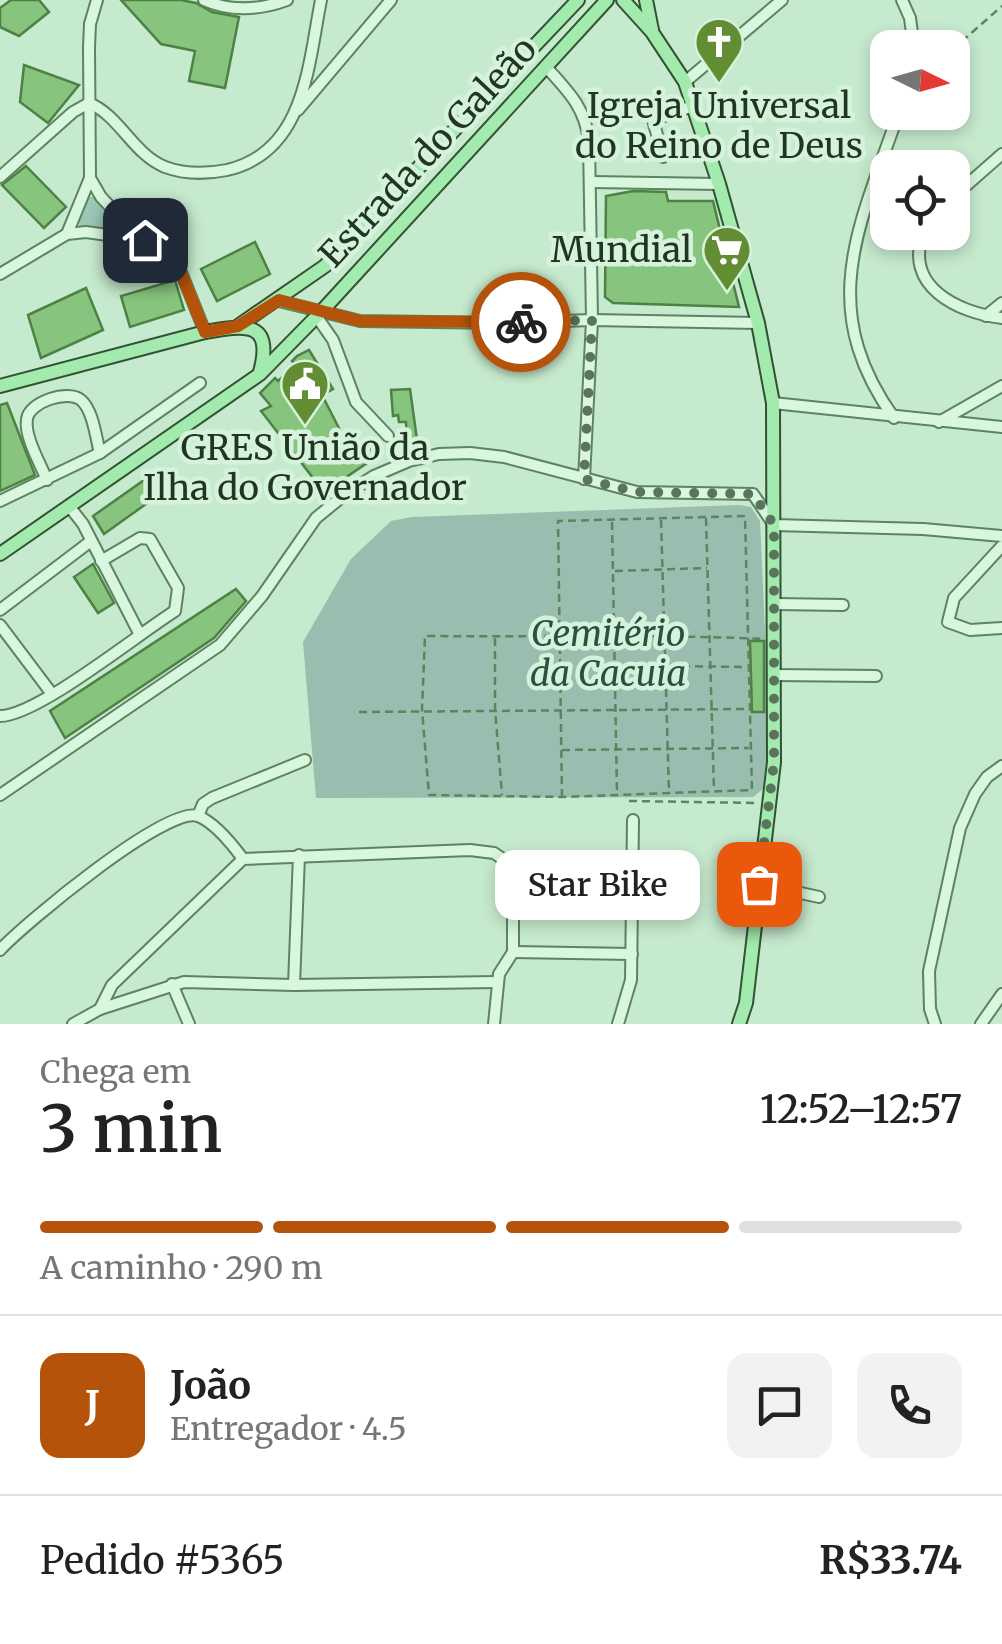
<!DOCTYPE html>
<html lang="pt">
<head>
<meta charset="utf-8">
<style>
	:root { --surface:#fff; --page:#f2f2f2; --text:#222; --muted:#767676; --line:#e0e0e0; --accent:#b45309 }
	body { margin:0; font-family:Merriweather,serif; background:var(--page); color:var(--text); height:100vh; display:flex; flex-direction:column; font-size:38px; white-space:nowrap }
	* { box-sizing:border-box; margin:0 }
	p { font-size:32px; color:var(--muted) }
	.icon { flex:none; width:55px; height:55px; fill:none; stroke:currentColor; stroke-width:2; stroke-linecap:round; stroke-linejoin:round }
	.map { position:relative; height:1024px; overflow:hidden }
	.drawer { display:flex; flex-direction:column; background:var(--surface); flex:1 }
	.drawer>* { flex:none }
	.needle { width:65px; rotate:95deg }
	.fabs { position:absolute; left:870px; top:30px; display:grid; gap:20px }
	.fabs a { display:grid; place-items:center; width:100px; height:100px; border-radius:20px; background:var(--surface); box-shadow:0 5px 15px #0003; font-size:50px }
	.pin { position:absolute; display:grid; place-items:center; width:85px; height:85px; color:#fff; margin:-42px; border-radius:20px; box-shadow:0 5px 15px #0006 }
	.courier { position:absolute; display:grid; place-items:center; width:100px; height:100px; margin:-50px; border:8px solid #b45309; border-radius:50%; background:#fff; color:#222; box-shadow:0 2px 12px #0007 }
	.bubble { position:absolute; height:70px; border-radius:20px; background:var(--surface); box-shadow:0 5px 15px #0003; font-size:32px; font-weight:600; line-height:70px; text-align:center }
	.overview em { font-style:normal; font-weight:600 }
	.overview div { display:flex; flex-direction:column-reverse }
	.overview { display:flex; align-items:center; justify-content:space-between; height:170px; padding:0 40px }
	h1 { font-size:65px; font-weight:600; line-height:75px }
	.bar { display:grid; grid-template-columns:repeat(4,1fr); gap:15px 10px; align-content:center; height:120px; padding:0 40px }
	.bar i { height:12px; border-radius:8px; background:var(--line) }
	.bar .active { background:var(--accent) }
	.bar p { grid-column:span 4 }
	.line { display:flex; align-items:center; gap:25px; padding:0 40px; border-top:2px solid var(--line) }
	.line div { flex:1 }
	.round { display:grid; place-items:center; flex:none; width:105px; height:105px; border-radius:20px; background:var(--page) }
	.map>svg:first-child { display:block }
	.green { fill:#9bc7b5 }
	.cemetery { fill:#99bdaf }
	.building { fill:#87c57f; stroke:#4d8145; stroke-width:2.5 }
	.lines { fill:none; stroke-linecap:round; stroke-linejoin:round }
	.minor-casing { stroke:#5d845e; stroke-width:14 }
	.major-casing { stroke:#335231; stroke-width:16 }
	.path { stroke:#5d845e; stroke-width:2.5; stroke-dasharray:8 5; stroke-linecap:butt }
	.minor { stroke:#d9f6de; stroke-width:10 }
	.major { stroke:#a2eaae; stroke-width:12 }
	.done { stroke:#5b745d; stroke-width:10; stroke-dasharray:0 18 }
	.route { stroke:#b45309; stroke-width:12 }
	.labels { text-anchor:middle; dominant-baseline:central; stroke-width:9; stroke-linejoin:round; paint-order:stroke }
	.poi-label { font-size:35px; fill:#213520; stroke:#d5f2db }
	.street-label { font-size:35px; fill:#213520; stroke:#d5f2db }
	.park-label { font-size:35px; font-style:italic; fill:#285045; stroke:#d5f2db }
</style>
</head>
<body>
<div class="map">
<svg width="1002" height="1024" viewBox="0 0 1002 1024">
	<rect width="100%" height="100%" fill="#c6eacd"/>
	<polygon class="green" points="87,197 93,197 125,232 81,227 78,222"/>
	<polygon class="cemetery" points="739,505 751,507 760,521 771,763 766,787 753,797 316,798 303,642 351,559 391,521 412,517"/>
	<g class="building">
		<polygon points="11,0 39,0 49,12 19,36 0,27 0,8"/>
		<polygon points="121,0 181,0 196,3 212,12 239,17 225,88 189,81 195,51 161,44"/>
		<polygon points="24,65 79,85 48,123 20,102"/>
		<polygon points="26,166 66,207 44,228 2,185"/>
		<polygon points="633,191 666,192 668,201 713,201 739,307 613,303 605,297 606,196"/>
		<polygon points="255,242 270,274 217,301 201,269"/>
		<polygon points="135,249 157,260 166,267 151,278 122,274"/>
		<polygon points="175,280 184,310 130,327 121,296"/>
		<polygon points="86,288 103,330 41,358 28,315"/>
		<polygon points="309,350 333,389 322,395 341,432 338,434 351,459 372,448 376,457 324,492 261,411 271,406 260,393 275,378 278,381 296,365 292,361 297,356"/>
		<polygon points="410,389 418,447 403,450 400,439 407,439 406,422 399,422 398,415 393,416 391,390"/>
		<polygon points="7,403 35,475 0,491 0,405"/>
		<polygon points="147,478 160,494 104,534 93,516"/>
		<polygon points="93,564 114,603 98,613 74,577"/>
		<polygon points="236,589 246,601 214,638 65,738 50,711"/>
		<polygon points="750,641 764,641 764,712 752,712"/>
	</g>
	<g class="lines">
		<g class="minor-casing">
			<g id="minor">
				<polyline points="97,0 90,24 89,47 90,178 101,197 118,215 179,267 205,332"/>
				<path d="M204,0C230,12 260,10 287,0"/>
				<polyline points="902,0 910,18 914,48"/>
				<path d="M547,68C569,92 586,109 589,142L592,320L584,479"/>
				<polyline points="685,82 782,0"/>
				<polyline points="298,110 391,0"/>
				<polyline points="663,157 653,120 693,106"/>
				<path d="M0,177L73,112L89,103C120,116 133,154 165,167C184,174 207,174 227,170C305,152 308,66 321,0"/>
				<polyline points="591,182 719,184"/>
				<polyline points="952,198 1002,154"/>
				<path d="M924,232C902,286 958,313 1002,318"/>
				<polyline points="67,234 86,232 144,240"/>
				<polyline points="0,274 67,234 90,178"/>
				<polyline points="279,301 360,321 503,323 592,320 758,323"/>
				<polyline points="986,316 1002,303"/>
				<polyline points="317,317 333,340 356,402 388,436"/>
				<polyline points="773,403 1002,427"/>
				<path d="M894,418C815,307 859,227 899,112"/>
				<polyline points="939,422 1002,386"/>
				<path d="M47,480C40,463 24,436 27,419C29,402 68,389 81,400C93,410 96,438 100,453"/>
				<polyline points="0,501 100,453 200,383"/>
				<polyline points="69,506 83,524 139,633"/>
				<polyline points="1002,546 954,598 948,622 970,630 1002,628"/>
				<polyline points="775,604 843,605"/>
				<polyline points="0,610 91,541"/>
				<polyline points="0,625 52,694"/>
				<polyline points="775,675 876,676"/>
				<path d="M0,716C37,716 138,634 175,611L178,588L150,539L140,538L101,561"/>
				<polyline points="0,795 220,645 262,596 316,518 343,496 374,476 409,461 439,454 470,453 504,457 637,492 753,494 774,525 923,529 1002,536"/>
				<polyline points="198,816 203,804 212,798 305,760"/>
				<polyline points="759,884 819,897"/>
				<path d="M0,950C24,924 167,805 198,816C215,823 232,844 243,859"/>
				<polyline points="513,952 632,954"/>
				<polyline points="172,984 189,1024"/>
				<polyline points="294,985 299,855"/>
				<polyline points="100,1009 112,985 243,859 470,850 494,853 513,866 630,864"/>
				<polyline points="73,1024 100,1009 184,982 294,985 497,982"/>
				<polyline points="494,1024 499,974 513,952 513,866"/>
				<polyline points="618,1024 631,980 633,820"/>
				<polyline points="935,1024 930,1009 929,971 960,828 975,794 987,777 1002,766"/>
				<polyline points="981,1024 1002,994"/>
			</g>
		</g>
		<g class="major-casing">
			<g id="major">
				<polyline points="623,0 652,32 685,82 719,184 758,323 773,403 774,762 746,1003 739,1024"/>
				<polyline points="646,0 652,30"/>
				<polyline points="238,326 325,266 578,0"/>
				<path d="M0,386L205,332C245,325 274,320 260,372"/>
				<polyline points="0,554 260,374 321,312 607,0"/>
			</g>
		</g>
		<g class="path">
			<polyline points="952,50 1002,6"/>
			<polyline points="706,518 714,790"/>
			<polyline points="661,520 669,792"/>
			<polyline points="612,522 617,794"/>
			<polyline points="615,571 707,568"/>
			<polyline points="495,638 495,709 502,795"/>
			<polyline points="669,666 746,667"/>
			<polyline points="359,712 747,709"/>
			<polyline points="562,750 749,748"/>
			<path d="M562,797L558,521L745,516L752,790L562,797L429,795L422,709L425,636C538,637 651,634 764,639"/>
			<polyline points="629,801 758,803"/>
		</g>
		<use href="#minor" class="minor"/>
		<use href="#major" class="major"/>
	</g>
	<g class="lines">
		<polyline class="done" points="521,322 592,320 584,479 637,492 753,494 774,525 774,762 759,884"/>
		<polyline class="route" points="145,240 179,268 205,332 238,326 279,300 360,321 521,322"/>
	</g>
	<defs>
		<g id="church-pin" transform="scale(2.5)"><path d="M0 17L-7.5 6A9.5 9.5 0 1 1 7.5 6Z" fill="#628d33" stroke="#d5f2db"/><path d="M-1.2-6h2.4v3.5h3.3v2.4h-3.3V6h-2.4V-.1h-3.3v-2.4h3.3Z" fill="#fff"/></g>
		<g id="supermarket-pin" transform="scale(2.5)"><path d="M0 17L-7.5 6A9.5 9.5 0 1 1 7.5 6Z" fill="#628d33" stroke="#d5f2db"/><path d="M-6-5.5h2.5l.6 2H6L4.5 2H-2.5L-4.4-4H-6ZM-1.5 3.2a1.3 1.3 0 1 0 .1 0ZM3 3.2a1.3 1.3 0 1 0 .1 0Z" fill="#fff"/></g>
		<g id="civic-pin" transform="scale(2.5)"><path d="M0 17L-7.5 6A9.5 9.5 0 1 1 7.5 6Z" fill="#628d33" stroke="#d5f2db"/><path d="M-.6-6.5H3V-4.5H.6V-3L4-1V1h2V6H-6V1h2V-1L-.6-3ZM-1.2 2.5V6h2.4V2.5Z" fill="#fff"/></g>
	</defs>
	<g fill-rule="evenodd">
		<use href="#church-pin" x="719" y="42"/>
		<use href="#supermarket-pin" x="727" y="250"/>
		<use href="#civic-pin" x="305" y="384"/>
	</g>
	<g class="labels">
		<g class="poi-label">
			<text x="719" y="106">Igreja Universal<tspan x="719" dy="40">do Reino de Deus</tspan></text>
			<text x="692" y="250" text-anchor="end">Mundial</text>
			<text x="305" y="448">GRES União da<tspan x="305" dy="40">Ilha do Governador</tspan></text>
		</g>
		<g class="street-label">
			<text transform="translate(428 152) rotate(-47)">Estrada do Galeão</text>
		</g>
		<g class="park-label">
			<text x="608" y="634">Cemitério<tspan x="608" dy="40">da Cacuia</tspan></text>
		</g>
	</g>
</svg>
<div class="fabs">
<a><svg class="needle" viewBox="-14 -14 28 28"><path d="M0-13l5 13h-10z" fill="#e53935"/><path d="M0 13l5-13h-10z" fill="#767676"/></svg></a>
<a><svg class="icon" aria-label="locate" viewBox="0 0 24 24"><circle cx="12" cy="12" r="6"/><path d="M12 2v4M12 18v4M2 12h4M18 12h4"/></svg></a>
</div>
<div class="pin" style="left:759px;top:884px;background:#ea580c"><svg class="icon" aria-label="bag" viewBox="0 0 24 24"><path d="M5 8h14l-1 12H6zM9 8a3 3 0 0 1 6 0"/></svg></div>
<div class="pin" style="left:145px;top:240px;background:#1f2937"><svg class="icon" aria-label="home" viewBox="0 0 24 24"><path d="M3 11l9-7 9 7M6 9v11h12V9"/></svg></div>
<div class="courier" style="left:521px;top:322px"><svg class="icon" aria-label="bike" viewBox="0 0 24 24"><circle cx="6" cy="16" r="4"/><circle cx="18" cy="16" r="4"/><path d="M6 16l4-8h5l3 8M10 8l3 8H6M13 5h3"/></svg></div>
<div class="bubble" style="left:495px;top:850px;width:205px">Star Bike</div>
</div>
<section class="drawer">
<div class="overview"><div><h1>3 min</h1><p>Chega em</p></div><em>12:52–12:57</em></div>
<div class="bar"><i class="active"></i><i class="active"></i><i class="active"></i><i></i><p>A caminho · 290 m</p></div>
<div class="line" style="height:180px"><b class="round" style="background:var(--accent);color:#fff">J</b><div><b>João</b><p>Entregador · 4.5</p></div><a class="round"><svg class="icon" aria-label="chat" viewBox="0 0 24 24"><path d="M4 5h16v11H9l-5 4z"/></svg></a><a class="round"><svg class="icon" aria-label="phone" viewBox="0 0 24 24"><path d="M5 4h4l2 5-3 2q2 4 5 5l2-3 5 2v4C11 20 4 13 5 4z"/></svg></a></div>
<div class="line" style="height:130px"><div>Pedido #5365</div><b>R$33.74</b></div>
</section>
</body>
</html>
